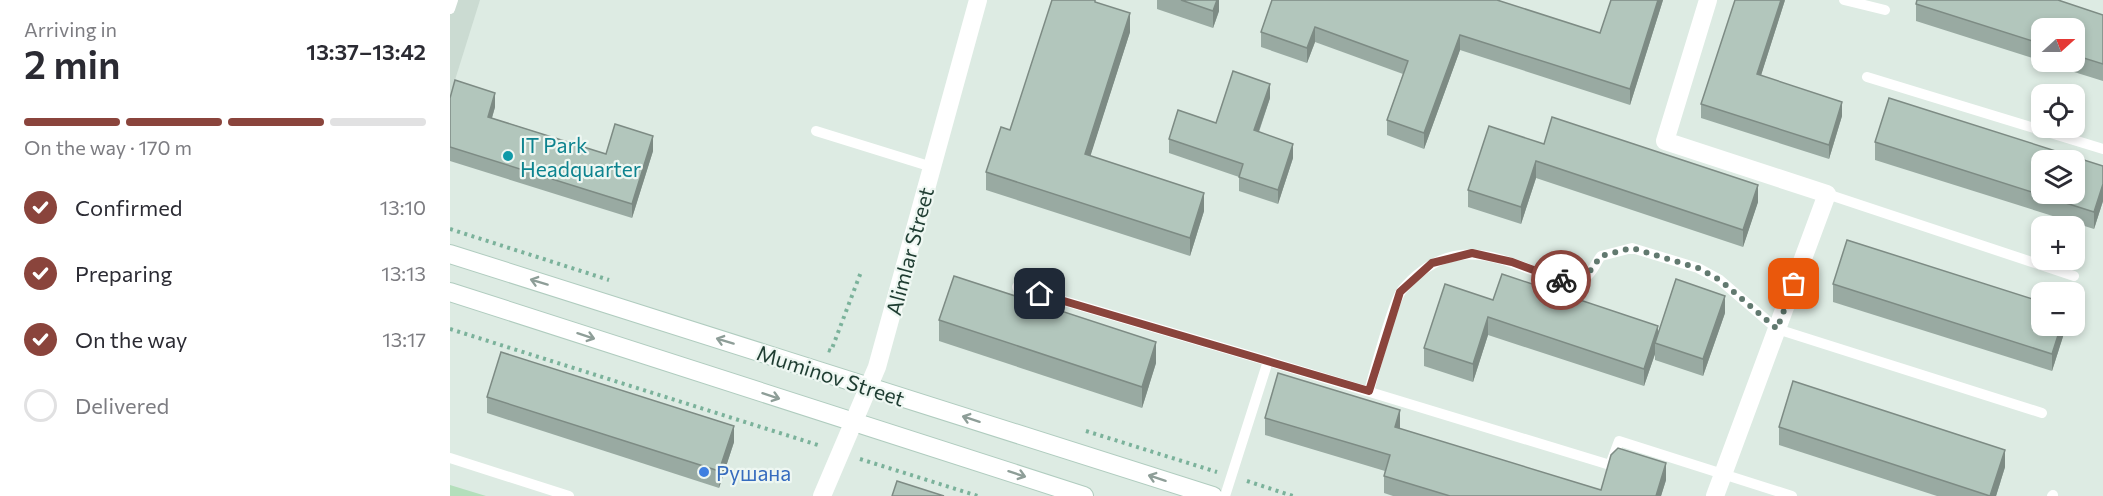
<!DOCTYPE html>
<html lang="en">
<head>
<meta charset="utf-8">
<style>
	:root { --surface:#fff; --page:#f7f7f7; --text:#2b2b33; --muted:#7c7c81; --line:#e1e1e2; --accent:#8a443c }
	body { margin:0; font-family:Commissioner,sans-serif; background:var(--page); color:var(--text); height:100vh; display:flex; flex-direction:column; font-size:22px; white-space:nowrap }
	* { box-sizing:border-box; margin:0 }
	p { font-size:20px; color:var(--muted) }
	.icon { flex:none; width:33px; height:33px; fill:none; stroke:currentColor; stroke-width:2; stroke-linecap:round; stroke-linejoin:round }
	.map { position:relative; flex:1; overflow:hidden }
	.side { display:flex; flex-direction:column; background:var(--surface); width:450px }
	.side>* { flex:none }
	.needle { width:39px; rotate:69deg }
	.controls { position:absolute; left:1581px; top:18px; display:grid; gap:12px }
	.controls a { display:grid; place-items:center; width:54px; height:54px; border-radius:12px; background:var(--surface); box-shadow:0 3px 9px #0003; font-size:30px }
	.pin { position:absolute; display:grid; place-items:center; width:51px; height:51px; color:#fff; margin:-26px; border-radius:12px; box-shadow:0 3px 9px #0006 }
	.courier { position:absolute; display:grid; place-items:center; width:60px; height:60px; margin:-30px; border:4px solid #8a443c; border-radius:50%; background:#fff; color:#222; box-shadow:0 2px 8px #0007 }
	.head em { font-style:normal; font-weight:600 }
	.head div { display:flex; flex-direction:column-reverse }
	.head { display:flex; align-items:center; justify-content:space-between; height:102px; padding:0 24px }
	h1 { font-size:39px; font-weight:600; line-height:45px }
	.bar { display:grid; grid-template-columns:repeat(4,1fr); gap:9px 6px; align-content:center; height:72px; padding:0 24px }
	.bar i { height:8px; border-radius:4px; background:var(--line) }
	.bar .selected { background:var(--accent) }
	.bar p { grid-column:span 4 }
	ol { padding:0 24px; list-style:none }
	li { display:flex; align-items:center; gap:18px; height:66px }
	li p { margin-inline-start:auto }
	li .icon { padding:6px; border-radius:50%; background:var(--accent); color:#fff; stroke-width:4 }
	li:last-child { color:var(--muted) }
	li i { width:33px; height:33px; border:3px solid var(--line); border-radius:50% }
	main { display:flex; flex:1; min-height:0 }
	.map>svg:first-child { display:block }
	.built { fill:#cbdbd2 }
	.green { fill:#b4dfbb }
	.lines { fill:none; stroke-linecap:round; stroke-linejoin:round }
	.secondary-casing { stroke:#b0ccbf; stroke-width:20 }
	.path { stroke:#7bb29b; stroke-width:4; stroke-dasharray:3 4.5; stroke-linecap:butt }
	.service { stroke:#fff; stroke-width:10 }
	.minor { stroke:#fff; stroke-width:18 }
	.secondary { stroke:#fff; stroke-width:18 }
	.wall { fill:#99aaa2 }
	.shaded-wall { fill:#7d8b84 }
	.building { fill:#b2c6bc; stroke:#7d8b84; stroke-width:1.5; fill-rule:evenodd }
	.oneway { stroke:#8e9e98 }
	.done { stroke:#61796f; stroke-width:6; stroke-dasharray:0 10.8 }
	.route { stroke:#8a443c; stroke-width:8 }
	.culture-dot { fill:#0f9aa8; stroke:#eef7f2; stroke-width:2 }
	.shop-dot { fill:#3f7fe0; stroke:#eef7f2; stroke-width:2 }
	.labels { text-anchor:middle; dominant-baseline:central; stroke-width:4.5; stroke-linejoin:round; paint-order:stroke }
	.culture-label { font-size:21px; fill:#0d838f; stroke:#eef7f2; text-anchor:start }
	.street-label { font-size:21px; fill:#1e3c31; stroke:#eef7f2 }
	.shop-label { font-size:21px; fill:#366cbe; stroke:#eef7f2; text-anchor:start }
</style>
</head>
<body>
<main>
<section class="side">
<div class="head"><div><h1>2 min</h1><p>Arriving in</p></div><em>13:37–13:42</em></div>
<div class="bar"><i class="selected"></i><i class="selected"></i><i class="selected"></i><i></i><p>On the way · 170 m</p></div>
<ol>
<li><svg class="icon" aria-label="check" viewBox="0 0 24 24"><path d="M5 12l5 5 9-10"/></svg>Confirmed<p>13:10</p></li>
<li><svg class="icon" aria-label="check" viewBox="0 0 24 24"><path d="M5 12l5 5 9-10"/></svg>Preparing<p>13:13</p></li>
<li><svg class="icon" aria-label="check" viewBox="0 0 24 24"><path d="M5 12l5 5 9-10"/></svg>On the way<p>13:17</p></li>
<li><i></i>Delivered</li>
</ol>
</section>
<div class="map">
<svg width="1653" height="496" viewBox="0 0 1653 496">
	<rect width="100%" height="100%" fill="#ddebe3"/>
	<polygon class="built" points="0,0 30,0 0,96"/>
	<polygon class="green" points="0,485 36,496 0,496"/>
	<g class="lines">
		<g class="secondary-casing">
			<g id="secondary">
				<polyline points="0,254 763,496"/>
				<polyline points="0,292 634,496"/>
			</g>
		</g>
		<g class="path">
			<polyline points="0,229 159,280"/>
			<polyline points="0,329 371,446"/>
			<polyline points="378,350 381,351 411,272"/>
			<polyline points="636,431 767,472"/>
			<polyline points="410,459 528,496"/>
			<polyline points="797,481 843,496"/>
		</g>
		<g class="service">
			<polyline points="1394,0 1435,10"/>
			<polyline points="0,9 3,0"/>
			<polyline points="1417,77 1653,149"/>
			<polyline points="366,131 482,167"/>
			<polyline points="1377,194 1624,276"/>
			<polyline points="567,287 818,361"/>
			<path d="M919,391C924,373 943,301 952,290C1024,205 1098,303 1138,275C1143,271 1147,261 1151,256L1182,248L1248,268L1270,280L1327,329L1592,413"/>
			<polyline points="0,458 119,496"/>
			<polyline points="775,496 818,361 1160,465 1169,441 1342,496"/>
			<polyline points="1602,496 1603,495"/>
		</g>
		<g class="minor">
			<polyline points="1258,0 1215,141 1377,194 1265,496"/>
			<polyline points="372,496 427,367 528,0"/>
		</g>
		<use href="#secondary" class="secondary"/>
	</g>
	<g class="wall">
		<polygon points="707,0 769,0 769,11 763,28 707,9"/>
		<polygon points="822,0 1150,33 1161,0 1213,0 1180,105 1010,50 974,149 937,135 937,120 953,74 865,42 857,63 811,47 811,32"/>
		<polygon points="1335,0 1311,75 1392,116 1379,159 1251,118 1251,104"/>
		<polygon points="650,3 680,32 640,156 754,211 740,256 536,190 536,172 560,130"/>
		<polygon points="1466,4 1653,15 1653,81 1592,62 1624,62 1624,28 1592,28 1592,61 1466,21"/>
		<polygon points="0,98 45,107 42,118 156,154 203,151 182,218 0,161"/>
		<polygon points="820,98 809,132 843,158 828,204 789,191 789,177 719,153 719,139 766,123"/>
		<polygon points="1425,142 1653,166 1653,201 1644,229 1425,160"/>
		<polygon points="1094,144 1308,202 1293,247 1086,178 1071,224 1018,207 1018,190"/>
		<polygon points="1383,284 1616,326 1616,327 1602,371 1383,302"/>
		<polygon points="1043,300 1208,331 1275,313 1253,376 1205,360 1205,354 1194,386 1038,335 1023,382 974,366 974,348"/>
		<polygon points="489,320 706,363 692,408 489,341"/>
		<polygon points="37,397 284,442 269,488 37,413"/>
		<polygon points="815,418 950,427 950,429 1151,490 1216,480 1211,496 943,496 934,493 934,476 935,471 815,435"/>
		<polygon points="1329,427 1555,467 1546,496 1487,496 1329,445"/>
	</g>
	<g class="shaded-wall">
		<polygon points="767,0 769,0 769,11 763,28 763,11"/>
		<polygon points="1208,0 1213,0 1180,105 1180,89"/>
		<polygon points="1331,0 1335,0 1307,88 1307,74"/>
		<polygon points="680,13 680,32 635,173 635,154"/>
		<polygon points="865,27 865,42 857,63 857,48"/>
		<polygon points="1010,35 1010,50 974,149 974,133"/>
		<polygon points="820,84 820,98 804,145 804,130"/>
		<polygon points="45,93 45,107 38,131 38,117"/>
		<polygon points="1392,102 1392,116 1379,159 1379,145"/>
		<polygon points="203,136 203,151 182,218 182,204"/>
		<polygon points="843,144 843,158 828,204 828,190"/>
		<polygon points="1086,161 1086,178 1071,224 1071,207"/>
		<polygon points="1653,184 1653,201 1644,229 1644,212"/>
		<polygon points="1308,185 1308,202 1293,247 1293,230"/>
		<polygon points="754,193 754,211 740,256 740,238"/>
		<polygon points="1275,296 1275,313 1253,376 1253,359"/>
		<polygon points="1038,317 1038,335 1023,382 1023,364"/>
		<polygon points="1208,326 1208,344 1205,343 1205,354 1194,386 1194,369"/>
		<polygon points="1611,326 1616,326 1616,327 1602,371 1602,354"/>
		<polygon points="706,342 706,363 692,408 692,387"/>
		<polygon points="950,410 950,427 945,444 945,427"/>
		<polygon points="284,426 284,442 269,488 269,471"/>
		<polygon points="1555,450 1555,467 1546,496 1540,496"/>
		<polygon points="1216,463 1216,480 1211,496 1206,496"/>
	</g>
	<g class="building">
		<polygon points="602,0 645,0 645,2 680,13 635,154 754,193 740,238 536,172 551,127 560,130"/>
		<polygon points="731,0 767,0 763,11"/>
		<polygon points="822,0 1047,0 1150,33 1161,0 1208,0 1180,89 1010,35 974,133 937,120 958,61 865,27 857,48 811,32"/>
		<polygon points="1285,0 1331,0 1307,74 1392,102 1379,145 1251,104"/>
		<polygon points="1467,0 1608,0 1653,15 1653,64 1624,55 1624,28 1592,28 1592,44 1466,4"/>
		<polygon points="783,71 820,84 804,130 843,144 828,190 789,177 793,164 719,139 728,110 766,123"/>
		<polygon points="5,80 45,93 38,117 156,154 165,124 203,136 182,204 0,147 0,98"/>
		<path d="M1439,98L1653,166V184L1644,212L1425,142ZM1592,160H1624V194H1592Z"/>
		<polygon points="1102,117 1308,185 1293,230 1086,161 1071,207 1018,190 1039,126 1094,144"/>
		<polygon points="1397,240 1592,302 1592,326 1611,326 1602,354 1383,284"/>
		<polygon points="1052,274 1208,326 1194,369 1038,317 1023,364 974,348 995,284 1043,300"/>
		<polygon points="504,276 706,342 692,387 489,320"/>
		<polygon points="1226,279 1275,296 1253,359 1205,343"/>
		<polygon points="51,352 284,426 269,471 37,397"/>
		<polygon points="828,373 950,410 945,427 1151,490 1161,455 1168,448 1216,463 1206,496 1000,496 934,476 940,455 815,418"/>
		<polygon points="1343,381 1555,450 1540,496 1329,427"/>
		<polygon points="447,481 494,496 442,496"/>
	</g>
	<defs><path id="oneway-shaft" d="M-6 0H5M1.5-3L5.5 0L1.5 3" fill="none" stroke-width="1.6" stroke-linecap="round" stroke-linejoin="round" transform="scale(1.5)"/></defs>
	<g class="oneway">
		<use href="#oneway-shaft" transform="translate(89 282) rotate(-163)"/>
		<use href="#oneway-shaft" transform="translate(136 336) rotate(18)"/>
		<use href="#oneway-shaft" transform="translate(275 341) rotate(-163)"/>
		<use href="#oneway-shaft" transform="translate(321 396) rotate(18)"/>
		<use href="#oneway-shaft" transform="translate(521 419) rotate(-162)"/>
		<use href="#oneway-shaft" transform="translate(567 474) rotate(18)"/>
		<use href="#oneway-shaft" transform="translate(707 478) rotate(-162)"/>
	</g>
	<g class="lines">
		<polyline class="done" points="1111,280 1137,275 1151,256 1182,248 1248,268 1270,280 1327,329 1344,284"/>
		<polyline class="route" points="590,294 919,391 950,292 982,263 1022,253 1062,262 1111,280"/>
	</g>
	<circle class="culture-dot" cx="58" cy="156" r="6"/>
	<circle class="shop-dot" cx="254" cy="472" r="6"/>
	<g class="labels">
		<g class="culture-label">
			<text x="70" y="144">IT Park<tspan x="70" dy="24">Headquarter</tspan></text>
		</g>
		<g class="street-label">
			<text transform="translate(459 251) rotate(-75)">Аlimlar Street</text>
			<text transform="translate(381 375) rotate(18)">Muminov Street</text>
		</g>
		<g class="shop-label">
			<text x="266" y="472">Рушана</text>
		</g>
	</g>
</svg>
<div class="controls">
<a><svg class="needle" viewBox="-14 -14 28 28"><path d="M0-13l5 13h-10z" fill="#e53935"/><path d="M0 13l5-13h-10z" fill="#7c7c81"/></svg></a>
<a><svg class="icon" aria-label="locate" viewBox="0 0 24 24"><circle cx="12" cy="12" r="6"/><path d="M12 2v4M12 18v4M2 12h4M18 12h4"/></svg></a>
<a><svg class="icon" aria-label="layers" viewBox="0 0 24 24"><path d="M12 4l9 5-9 5-9-5zM3 14l9 5 9-5"/></svg></a>
<a>+</a>
<a>−</a>
</div>
<div class="pin" style="left:1344px;top:284px;background:#ea580c"><svg class="icon" aria-label="bag" viewBox="0 0 24 24"><path d="M5 8h14l-1 12H6zM9 8a3 3 0 0 1 6 0"/></svg></div>
<div class="pin" style="left:590px;top:294px;background:#1f2937"><svg class="icon" aria-label="home" viewBox="0 0 24 24"><path d="M3 11l9-7 9 7M6 9v11h12V9"/></svg></div>
<div class="courier" style="left:1111px;top:280px"><svg class="icon" aria-label="bike" viewBox="0 0 24 24"><circle cx="6" cy="16" r="4"/><circle cx="18" cy="16" r="4"/><path d="M6 16l4-8h5l3 8M10 8l3 8H6M13 5h3"/></svg></div>
</div>
</main>
</body>
</html>
